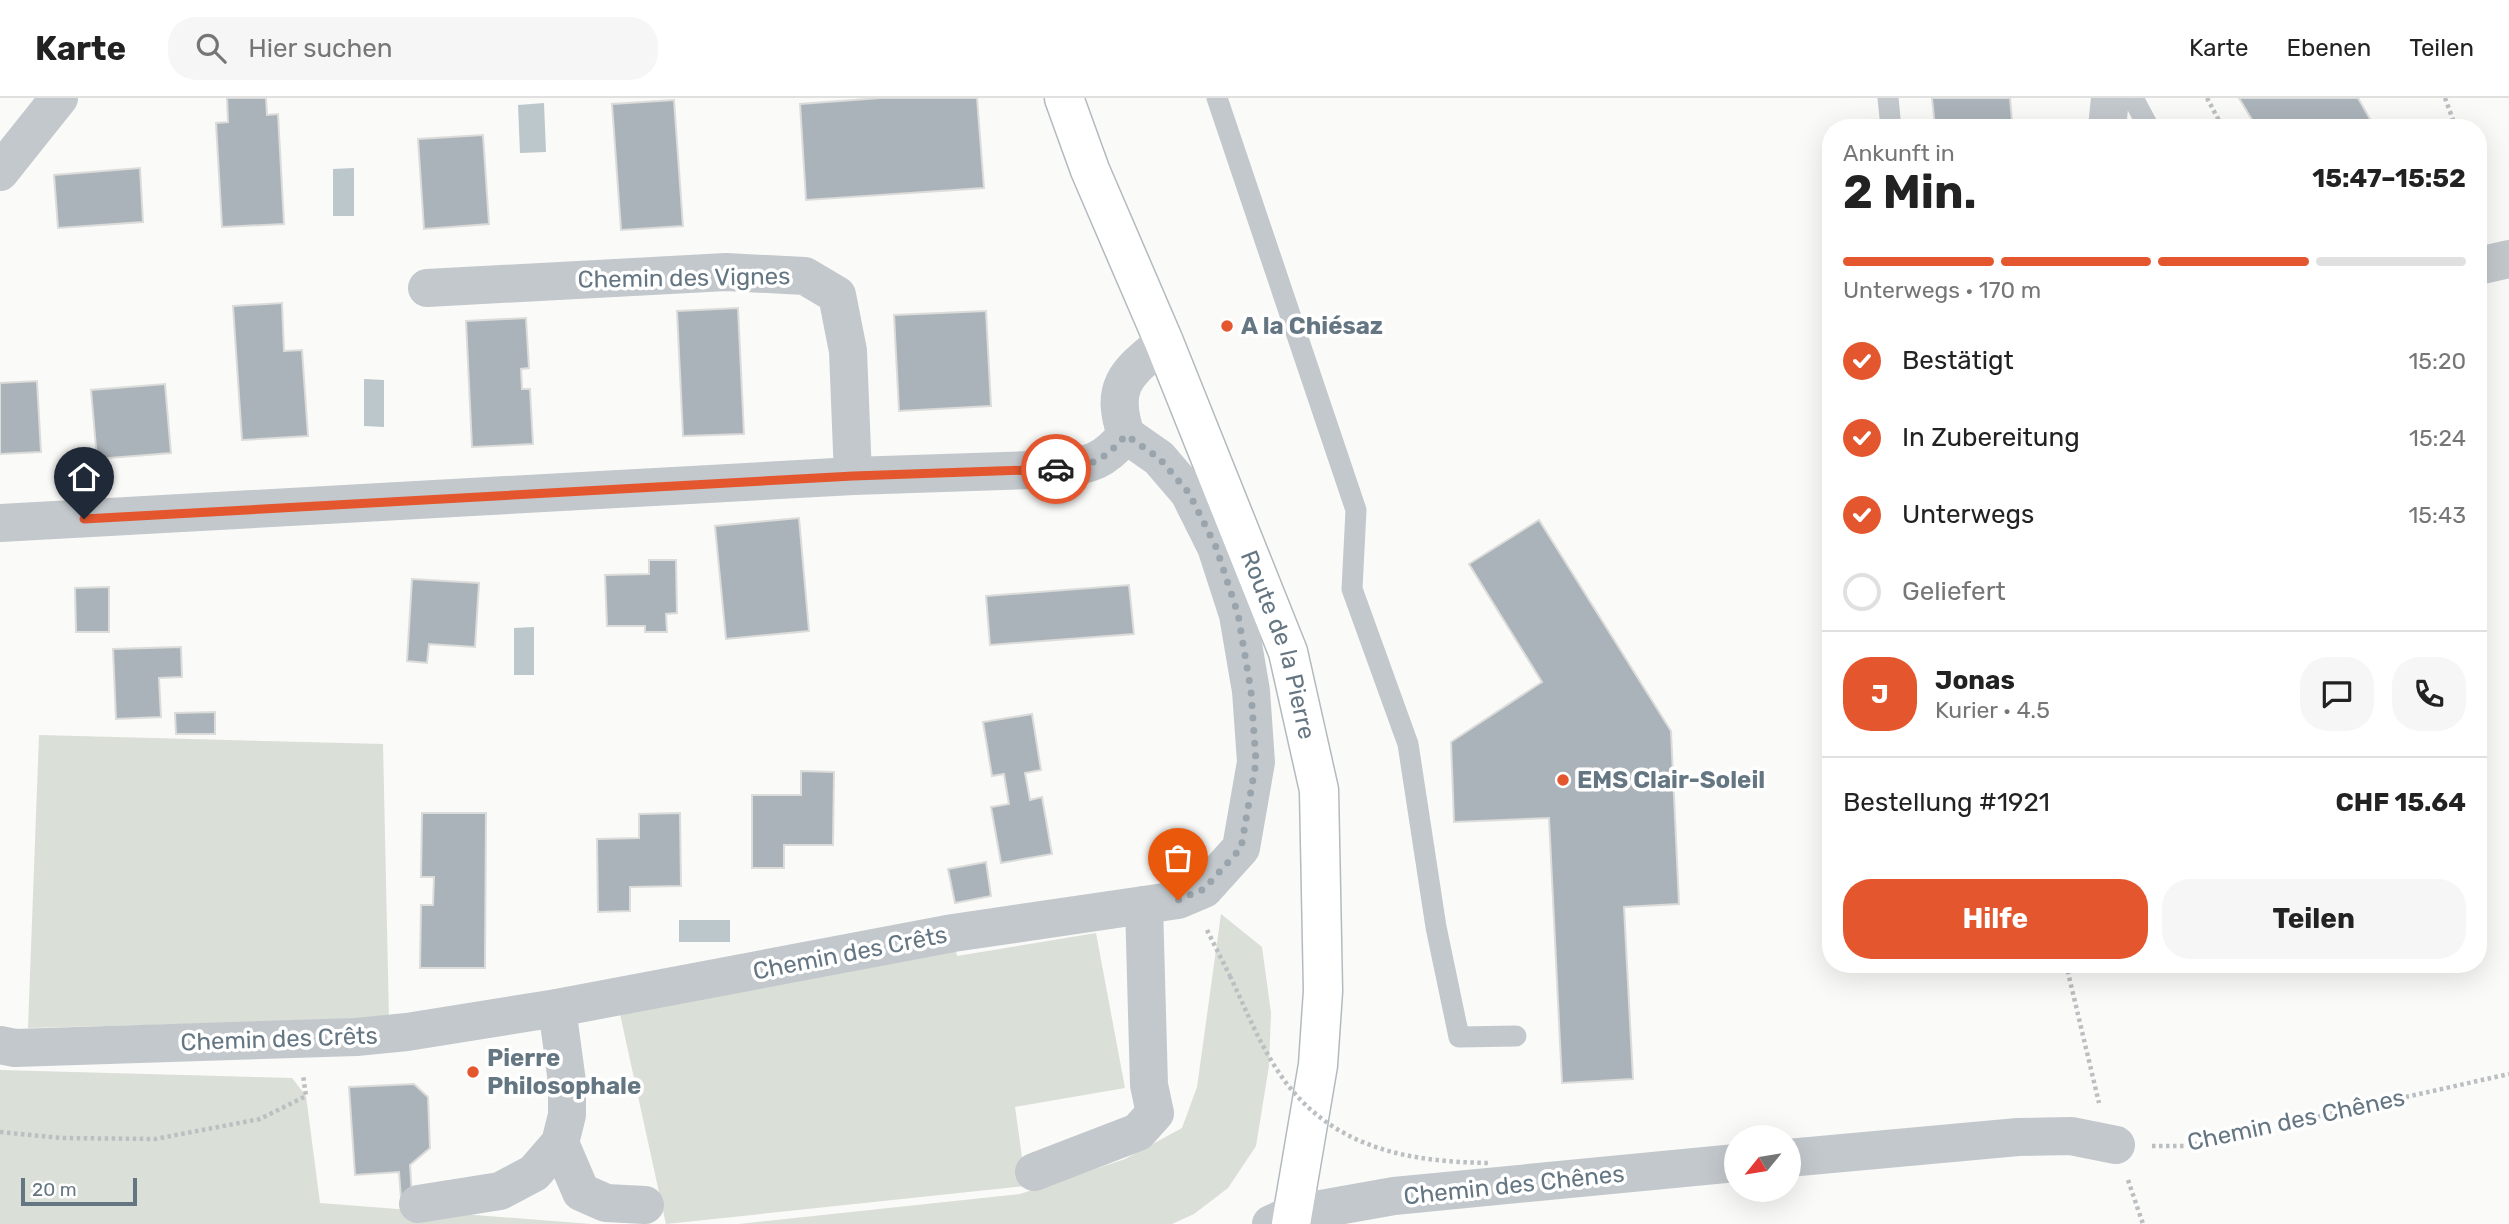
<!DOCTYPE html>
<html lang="de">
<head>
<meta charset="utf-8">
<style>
	:root { --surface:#fff; --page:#f6f6f6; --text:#222; --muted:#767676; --line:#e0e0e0; --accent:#e4572e }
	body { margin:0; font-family:Rubik,sans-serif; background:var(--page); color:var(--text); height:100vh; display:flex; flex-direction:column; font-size:26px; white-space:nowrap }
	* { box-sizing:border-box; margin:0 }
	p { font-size:23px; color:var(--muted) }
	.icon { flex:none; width:38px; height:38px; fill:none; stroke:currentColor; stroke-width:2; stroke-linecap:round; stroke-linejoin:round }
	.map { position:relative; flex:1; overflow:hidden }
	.panel { position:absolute; left:1822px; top:21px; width:665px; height:854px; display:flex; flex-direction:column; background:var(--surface); border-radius:28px; box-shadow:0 7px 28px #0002 }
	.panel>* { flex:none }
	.needle { width:46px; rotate:240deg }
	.buttons { position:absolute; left:1724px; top:1027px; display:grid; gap:14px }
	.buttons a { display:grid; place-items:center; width:77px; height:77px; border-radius:50%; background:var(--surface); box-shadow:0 7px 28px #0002; font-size:35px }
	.scale { position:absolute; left:21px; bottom:18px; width:116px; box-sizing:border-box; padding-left:7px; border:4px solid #657683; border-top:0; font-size:19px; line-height:24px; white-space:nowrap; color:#657683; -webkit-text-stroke:5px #fff; paint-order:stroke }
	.pin { position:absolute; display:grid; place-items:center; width:60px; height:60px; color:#fff; margin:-72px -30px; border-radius:50% 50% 50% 0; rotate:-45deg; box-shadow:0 0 7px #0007 }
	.pin .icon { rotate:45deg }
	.courier { position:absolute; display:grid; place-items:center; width:70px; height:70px; margin:-35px; border:5px solid #e4572e; border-radius:50%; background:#fff; color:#222; box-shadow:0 2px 9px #0007 }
	.head em { font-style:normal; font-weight:700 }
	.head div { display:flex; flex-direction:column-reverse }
	.head { display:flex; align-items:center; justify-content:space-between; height:119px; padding:0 21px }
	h1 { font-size:46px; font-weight:700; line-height:52px }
	.bar { display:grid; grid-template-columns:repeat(4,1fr); gap:10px 7px; align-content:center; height:84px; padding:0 21px }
	.bar i { height:9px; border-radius:5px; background:var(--line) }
	.bar .selected { background:var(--accent) }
	.bar p { grid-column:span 4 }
	.line { display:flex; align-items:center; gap:18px; padding:0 21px; border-top:2px solid var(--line) }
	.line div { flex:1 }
	.round { display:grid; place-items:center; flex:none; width:74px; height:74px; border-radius:28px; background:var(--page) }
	ol { padding:0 21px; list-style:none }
	li { display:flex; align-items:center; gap:21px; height:77px }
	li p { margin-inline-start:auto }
	li .icon { padding:7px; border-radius:50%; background:var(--accent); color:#fff; stroke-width:4 }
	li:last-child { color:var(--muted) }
	li i { width:38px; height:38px; border:4px solid var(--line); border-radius:50% }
	.primary-button { display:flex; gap:14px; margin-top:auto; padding:14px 21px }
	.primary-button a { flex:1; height:80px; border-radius:28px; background:var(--accent); color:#fff; font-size:28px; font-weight:700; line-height:80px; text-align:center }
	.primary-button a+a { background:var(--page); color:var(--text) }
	header { display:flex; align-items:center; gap:42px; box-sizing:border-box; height:98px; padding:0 35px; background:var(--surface); border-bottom:2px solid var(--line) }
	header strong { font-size:33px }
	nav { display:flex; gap:38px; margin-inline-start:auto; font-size:24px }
	.search { width:490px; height:63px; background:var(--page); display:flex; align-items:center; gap:18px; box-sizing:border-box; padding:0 24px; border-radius:28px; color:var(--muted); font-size:26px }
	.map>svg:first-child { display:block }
	.green { fill:#dadfd7 }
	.water { fill:#bbc7cb }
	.building { fill:#aab3b9; stroke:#dcdcda; stroke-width:2 }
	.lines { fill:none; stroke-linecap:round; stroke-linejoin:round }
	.secondary-casing { stroke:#b3babf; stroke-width:41 }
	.path { stroke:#bbbfc2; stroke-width:4.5; stroke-dasharray:3.5 3.5; stroke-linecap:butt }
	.lane { stroke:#c3c8cc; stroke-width:21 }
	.street { stroke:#c3c8cc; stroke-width:38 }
	.secondary { stroke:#fff; stroke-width:38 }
	.path-bridge { stroke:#bbbfc2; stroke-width:4.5; stroke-dasharray:3.5 3.5; stroke-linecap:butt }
	.done { stroke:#99a4ac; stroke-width:7; stroke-dasharray:0 12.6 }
	.route { stroke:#e4572e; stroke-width:9 }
	.poi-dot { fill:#e4572e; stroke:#fff; stroke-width:2.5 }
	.labels { text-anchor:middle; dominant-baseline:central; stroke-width:7; stroke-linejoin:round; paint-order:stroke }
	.street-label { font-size:24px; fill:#657683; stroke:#fff }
	.poi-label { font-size:24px; font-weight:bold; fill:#657683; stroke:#fff; text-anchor:start }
</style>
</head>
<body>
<header>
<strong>Karte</strong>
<div class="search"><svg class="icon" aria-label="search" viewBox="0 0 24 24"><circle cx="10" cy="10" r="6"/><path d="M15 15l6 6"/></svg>Hier suchen</div>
<nav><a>Karte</a><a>Ebenen</a><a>Teilen</a></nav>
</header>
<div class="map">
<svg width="2509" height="1126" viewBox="0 0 2509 1126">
	<rect width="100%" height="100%" fill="#fafaf8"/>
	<g class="green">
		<polygon points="39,637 383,646 389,921 28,930"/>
		<polygon points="1221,816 1262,849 1271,915 1269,968 1256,1048 1228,1090 1194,1116 1172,1126 739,1126 1020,1096 1125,1061 1182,1030 1197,989"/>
		<polygon points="1096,835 1125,990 1015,1009 1026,1088 666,1126 618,907 954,843 957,858"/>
		<polygon points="0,972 292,980 306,998 320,1105 591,1126 0,1126"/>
	</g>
	<g class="water">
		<polygon points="544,5 546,54 520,55 518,7"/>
		<polygon points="354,70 354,118 333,118 333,71"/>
		<polygon points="364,281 384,282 384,329 364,328"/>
		<polygon points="534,529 534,577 514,577 514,530"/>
		<rect x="679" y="822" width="51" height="22"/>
	</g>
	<g class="building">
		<polygon points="227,0 266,0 267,17 278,16 284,126 222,129 216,25 228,24"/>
		<polygon points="880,0 977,0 984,90 806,102 800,6"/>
		<polygon points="1932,0 2010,0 2012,23 1935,29"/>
		<polygon points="2239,0 2358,0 2375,30 2257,30"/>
		<polygon points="674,2 683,128 621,132 612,6"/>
		<polygon points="483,37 489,126 424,131 418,41"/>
		<polygon points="140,70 143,124 58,130 54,77"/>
		<polygon points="282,205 284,253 302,252 308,338 242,342 233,208"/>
		<polygon points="738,210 744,336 683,338 677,213"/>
		<polygon points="986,213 991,308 899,313 894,217"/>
		<polygon points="526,220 529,270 521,271 522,291 530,291 533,346 472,349 466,223"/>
		<polygon points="37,283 41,354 0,356 0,285"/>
		<polygon points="165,286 171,355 97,361 91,292"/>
		<polygon points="799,420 809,533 726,541 715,428"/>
		<polygon points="1539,422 1671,633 1679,806 1624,809 1633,981 1562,985 1549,720 1454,724 1451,644 1542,584 1469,466"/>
		<polygon points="649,462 676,462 677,515 666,516 667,534 645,534 645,528 607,528 605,477 649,476"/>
		<polygon points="412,481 479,485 475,549 429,546 427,565 407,563"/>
		<polygon points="1129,487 1134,536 990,547 986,498"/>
		<polygon points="109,489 109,534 76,534 75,490"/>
		<polygon points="181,549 182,579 159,580 161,619 116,621 113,551"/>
		<polygon points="215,614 215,636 176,636 175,615"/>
		<polygon points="1032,616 1041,672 1025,675 1030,702 1042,699 1052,756 1001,765 991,709 1009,706 1004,676 992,678 983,624"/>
		<polygon points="801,673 834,674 833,747 784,747 784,770 752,770 752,697 801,697"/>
		<polygon points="422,715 486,715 485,870 420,870 421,807 433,807 434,779 421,779"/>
		<polygon points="680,715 681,788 630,789 630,813 598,814 597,741 639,740 639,716"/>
		<polygon points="986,764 991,798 955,805 948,771"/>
		<polygon points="414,986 428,999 430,1050 410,1067 412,1099 401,1100 399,1074 355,1077 349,989"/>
	</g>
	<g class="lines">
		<g class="secondary-casing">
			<g id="secondary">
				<path id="s1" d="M1064,0L1090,72L1164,244L1288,554L1319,692L1323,893L1318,967L1291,1126"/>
			</g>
		</g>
		<g class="path">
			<polyline points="2207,0 2223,30"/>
			<polyline points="2445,0 2456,30"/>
			<polyline points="2478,93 2482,105 2478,117"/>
			<polyline points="1207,832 1230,878"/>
			<polyline points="2066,866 2099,1005"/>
			<polyline points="0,1034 61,1040 155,1041 260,1021 306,998 303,977"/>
			<polyline points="2152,1048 2186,1048 2509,976"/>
			<polyline points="2128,1082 2143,1126"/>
		</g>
		<g class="lane">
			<polyline points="1217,0 1356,412 1352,491 1408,646 1436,829 1459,939 1516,938"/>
			<polyline points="1888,0 1891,30"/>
			<polyline points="2133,0 2149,30"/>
		</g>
		<g class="street">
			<polyline points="2107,30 2110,0"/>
			<polyline points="0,74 59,0"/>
			<polyline points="2478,168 2509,161"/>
			<polyline points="427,190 726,174 805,178 837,197 848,253 853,378"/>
			<path d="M0,425L853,378L1059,371C1092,366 1103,364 1126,337C1109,287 1127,275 1164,244"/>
			<polyline points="0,947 15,950 356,939 407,934 557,910 953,835 1178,802 1204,791 1241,750 1256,664 1251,593 1238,517 1216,449 1189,395 1159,360 1126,337"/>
			<polyline points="560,1045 581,1094 606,1105 645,1107"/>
			<polyline points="1788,1060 2018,1039 2071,1038 2116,1047"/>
			<polyline points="1034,1074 1138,1034 1155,1015 1149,987 1144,807"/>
			<polyline points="418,1106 500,1093 534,1075 560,1045 567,1017 567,984 557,910"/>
			<polyline points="1271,1126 1293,1116 1394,1098 1736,1065"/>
		</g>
		<use href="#secondary" class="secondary"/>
		<path class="path-bridge" d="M1230,878C1248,916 1264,958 1291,991C1342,1053 1415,1064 1490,1065"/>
	</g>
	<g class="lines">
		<path class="done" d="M1056,371C1090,368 1103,364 1126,337L1159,360L1189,395L1216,449L1238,516L1251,593L1256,664L1241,750L1204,791L1178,802"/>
		<polyline class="route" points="84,421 853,378 1056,371"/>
	</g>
	<g class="poi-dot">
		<circle cx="1227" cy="228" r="7"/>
		<circle cx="1563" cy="682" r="7"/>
		<circle cx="473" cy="974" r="7"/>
	</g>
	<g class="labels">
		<g class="street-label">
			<text transform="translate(684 180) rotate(-1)">Chemin des Vignes</text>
			<text stroke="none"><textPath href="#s1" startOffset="588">Route de la Pierre</textPath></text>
			<text transform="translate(850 855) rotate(-11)">Chemin des Crêts</text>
			<text transform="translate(279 941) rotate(-2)">Chemin des Crêts</text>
			<text transform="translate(2296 1022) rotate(-12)">Chemin des Chênes</text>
			<text transform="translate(1514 1087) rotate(-6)">Chemin des Chênes</text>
		</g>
		<g class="poi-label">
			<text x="1241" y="228">A la Chiésaz</text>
			<text x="1577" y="682">EMS Clair-Soleil</text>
			<text x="487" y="960">Pierre<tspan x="487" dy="28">Philosophale</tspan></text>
		</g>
	</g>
</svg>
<div class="buttons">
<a><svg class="needle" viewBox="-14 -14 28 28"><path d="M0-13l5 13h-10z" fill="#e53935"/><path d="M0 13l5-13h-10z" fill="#767676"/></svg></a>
</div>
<div class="scale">20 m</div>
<div class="pin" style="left:1178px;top:802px;background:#ea580c"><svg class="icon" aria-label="bag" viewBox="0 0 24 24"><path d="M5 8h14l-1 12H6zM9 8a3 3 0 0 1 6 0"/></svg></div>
<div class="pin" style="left:84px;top:421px;background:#1f2937"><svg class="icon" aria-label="home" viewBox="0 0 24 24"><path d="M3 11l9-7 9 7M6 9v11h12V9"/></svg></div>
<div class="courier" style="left:1056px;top:371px"><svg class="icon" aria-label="car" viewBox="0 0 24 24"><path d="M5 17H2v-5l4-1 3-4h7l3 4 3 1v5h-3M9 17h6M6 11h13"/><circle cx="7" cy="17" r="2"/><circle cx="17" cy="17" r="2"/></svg></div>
<section class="panel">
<div class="head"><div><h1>2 Min.</h1><p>Ankunft in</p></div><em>15:47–15:52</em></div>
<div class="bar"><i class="selected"></i><i class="selected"></i><i class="selected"></i><i></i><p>Unterwegs · 170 m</p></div>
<ol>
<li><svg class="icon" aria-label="check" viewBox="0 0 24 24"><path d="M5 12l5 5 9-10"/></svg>Bestätigt<p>15:20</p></li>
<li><svg class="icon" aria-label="check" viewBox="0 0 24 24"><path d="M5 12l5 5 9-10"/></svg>In Zubereitung<p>15:24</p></li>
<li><svg class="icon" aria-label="check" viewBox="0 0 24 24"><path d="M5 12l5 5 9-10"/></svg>Unterwegs<p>15:43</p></li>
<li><i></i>Geliefert</li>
</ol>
<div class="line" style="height:126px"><b class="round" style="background:var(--accent);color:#fff">J</b><div><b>Jonas</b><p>Kurier · 4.5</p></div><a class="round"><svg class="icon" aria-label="chat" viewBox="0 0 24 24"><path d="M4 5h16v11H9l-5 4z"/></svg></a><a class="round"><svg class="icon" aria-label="phone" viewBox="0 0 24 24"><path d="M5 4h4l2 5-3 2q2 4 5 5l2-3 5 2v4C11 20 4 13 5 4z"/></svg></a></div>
<div class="line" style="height:91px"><div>Bestellung #1921</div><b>CHF 15.64</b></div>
<div class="primary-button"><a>Hilfe</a><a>Teilen</a></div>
</section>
</div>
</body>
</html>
